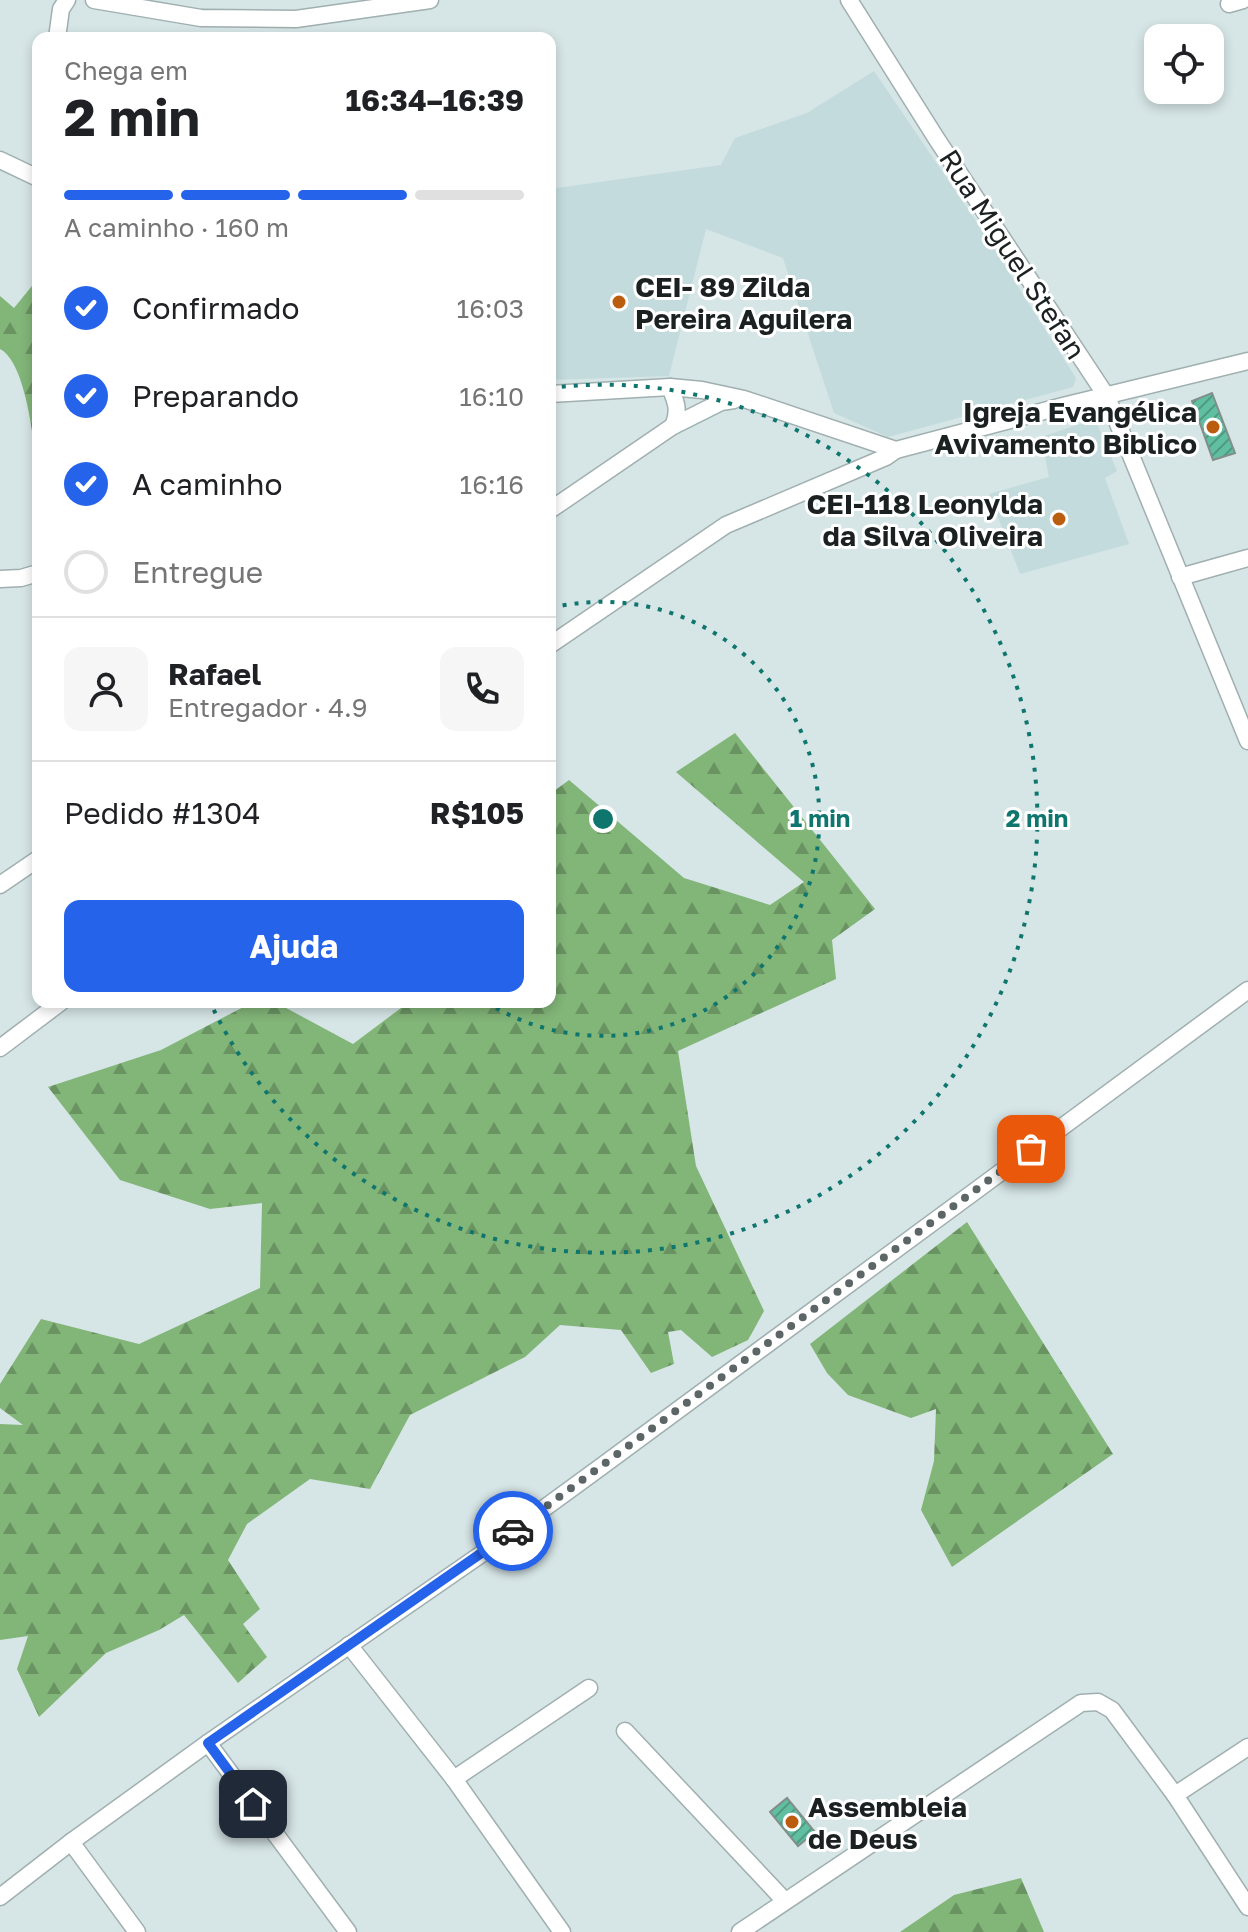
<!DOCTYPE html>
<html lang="pt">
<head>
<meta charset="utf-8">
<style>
	:root { --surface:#fff; --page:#f6f6f6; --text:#202124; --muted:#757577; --line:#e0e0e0; --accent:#2563eb }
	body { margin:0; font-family:"Golos Text",sans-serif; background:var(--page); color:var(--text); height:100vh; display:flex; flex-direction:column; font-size:30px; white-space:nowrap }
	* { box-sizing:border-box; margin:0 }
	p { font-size:26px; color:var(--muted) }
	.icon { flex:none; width:44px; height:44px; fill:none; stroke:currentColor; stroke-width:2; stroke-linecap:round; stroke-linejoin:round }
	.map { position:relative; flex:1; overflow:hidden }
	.side { position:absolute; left:32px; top:32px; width:524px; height:976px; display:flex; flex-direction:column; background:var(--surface); border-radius:16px; box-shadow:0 4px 12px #0003 }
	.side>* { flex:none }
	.fabs { position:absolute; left:1144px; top:24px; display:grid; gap:16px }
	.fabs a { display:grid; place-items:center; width:80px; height:80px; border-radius:16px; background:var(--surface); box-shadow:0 4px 12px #0003; font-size:40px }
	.pin { position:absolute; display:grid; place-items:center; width:68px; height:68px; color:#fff; margin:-34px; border-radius:16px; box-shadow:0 4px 12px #0006 }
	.courier { position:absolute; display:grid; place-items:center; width:80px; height:80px; margin:-40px; border:6px solid #2563eb; border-radius:50%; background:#fff; color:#222; box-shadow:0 2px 10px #0007 }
	.head em { font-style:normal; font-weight:700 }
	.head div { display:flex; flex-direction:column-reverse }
	.head { display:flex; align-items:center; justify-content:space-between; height:136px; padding:0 32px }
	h1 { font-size:52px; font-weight:700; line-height:60px }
	.bar { display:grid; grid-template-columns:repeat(4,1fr); gap:12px 8px; align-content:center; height:96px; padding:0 32px }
	.bar i { height:10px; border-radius:6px; background:var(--line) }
	.bar .active { background:var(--accent) }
	.bar p { grid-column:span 4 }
	.line { display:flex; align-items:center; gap:20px; padding:0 32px; border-top:2px solid var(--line) }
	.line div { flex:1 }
	.round { display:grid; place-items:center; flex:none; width:84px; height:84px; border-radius:16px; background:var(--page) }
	ol { padding:0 32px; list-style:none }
	li { display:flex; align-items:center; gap:24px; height:88px }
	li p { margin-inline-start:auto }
	li .icon { padding:8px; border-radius:50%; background:var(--accent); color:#fff; stroke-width:4 }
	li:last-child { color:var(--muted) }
	li i { width:44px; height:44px; border:4px solid var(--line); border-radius:50% }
	.action { display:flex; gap:16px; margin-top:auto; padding:16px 32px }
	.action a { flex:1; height:92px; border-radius:16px; background:var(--accent); color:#fff; font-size:32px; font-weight:700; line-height:92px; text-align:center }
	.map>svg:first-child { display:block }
	.built { fill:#c3dbdc }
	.forest { fill:url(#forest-firs) }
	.building { fill:url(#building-hatch); stroke:#828e89; stroke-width:2 }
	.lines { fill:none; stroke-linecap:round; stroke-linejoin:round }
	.street-casing { stroke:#a0afaf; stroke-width:19 }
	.street { stroke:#fff; stroke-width:16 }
	.done { stroke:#5c6666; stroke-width:8; stroke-dasharray:0 14.4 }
	.route { stroke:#2563eb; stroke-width:10 }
	.ring { fill:none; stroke:#0f766e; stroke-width:4; stroke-dasharray:4 8 }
	.poi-dot { fill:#bb5d0e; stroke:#fff; stroke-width:3 }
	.labels { text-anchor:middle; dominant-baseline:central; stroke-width:6; stroke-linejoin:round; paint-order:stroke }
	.street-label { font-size:28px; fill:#1b2121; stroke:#fff }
	.poi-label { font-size:28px; font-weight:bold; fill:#1b2121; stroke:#fff; text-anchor:start }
	.centre { fill:#0f766e; stroke:#fff; stroke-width:4 }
	.ring-label { font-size:24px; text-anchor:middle; font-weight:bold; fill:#0f766e; stroke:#fff; stroke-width:6; stroke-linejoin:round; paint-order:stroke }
</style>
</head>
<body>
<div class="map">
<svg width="1248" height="1932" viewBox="0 0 1248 1932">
	<defs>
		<pattern id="forest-firs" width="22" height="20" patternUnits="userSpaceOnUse" patternTransform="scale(2)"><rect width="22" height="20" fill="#82b578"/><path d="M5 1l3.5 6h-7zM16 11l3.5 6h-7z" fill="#6a9362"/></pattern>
		<pattern id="building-hatch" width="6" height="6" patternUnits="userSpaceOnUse" patternTransform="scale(2)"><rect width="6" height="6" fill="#60bfa0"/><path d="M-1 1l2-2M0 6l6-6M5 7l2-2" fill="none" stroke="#4e9b82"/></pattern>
	</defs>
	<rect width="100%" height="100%" fill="#d6e5e6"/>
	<g class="built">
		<polygon points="874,71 984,233 1076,378 1073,387 888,437 834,413 783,258 706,229 669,376 550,380 550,189 721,165 735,138 807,113"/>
		<polygon points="1095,419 1117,471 1105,478 1129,544 1020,574 989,494 1049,477 1041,437"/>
	</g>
	<g class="forest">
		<path d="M36,281L38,282V326L35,329L38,335V426L32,431C29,410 20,359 0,349V296L14,308Z"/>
		<polygon points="735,733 875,909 832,940 836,979 678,1051 696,1166 764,1311 748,1340 712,1357 681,1330 668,1332 674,1364 651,1373 621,1330 560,1325 525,1357 410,1415 370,1489 310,1479 247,1524 228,1560 260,1609 243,1624 267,1657 238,1683 184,1615 159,1630 106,1653 39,1717 17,1669 28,1636 0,1640 0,1424 23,1425 0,1408 0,1384 41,1319 139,1344 260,1288 262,1203 210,1209 120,1180 48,1087 161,1050 253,1002 275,1002 353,1044 409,1002 550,1002 550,794 569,780 684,878 770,905 804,882 676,772"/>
		<polygon points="967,1222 1113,1454 952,1567 921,1510 934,1461 936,1409 911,1418 848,1395 827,1373 810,1344"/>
		<polygon points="1021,1878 1044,1932 900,1932 954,1895"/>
	</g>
	<g class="building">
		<polygon points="1212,393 1235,453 1213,460 1192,401"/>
		<polygon points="787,1798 815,1832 798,1846 770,1812"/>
	</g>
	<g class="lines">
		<g class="street-casing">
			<g id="street">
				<polyline points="94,0 201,18 296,19 430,0"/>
				<polyline points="849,0 936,138 1107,397 1248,741"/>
				<polyline points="1229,4 1243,0"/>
				<polyline points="57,38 61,9 67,0"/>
				<polyline points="0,160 38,178"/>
				<path d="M670,387C676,402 680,410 673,426"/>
				<polyline points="550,394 670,387 702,390 744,399 896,450 1063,406 1248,361"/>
				<polyline points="550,510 673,426 721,402 734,400"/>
				<polyline points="1180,577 1248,558"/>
				<polyline points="0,579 21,578 38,573"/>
				<polyline points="550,645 726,525 886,457 896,450"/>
				<polyline points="0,885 38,859"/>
				<polyline points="0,1048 61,1002"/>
				<polyline points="349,1645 454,1779 562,1932"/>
				<polyline points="625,1731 785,1901"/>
				<polyline points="208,1743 348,1932"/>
				<polyline points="454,1779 589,1688"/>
				<polyline points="1175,1795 1248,1907"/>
				<polyline points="71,1842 137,1932"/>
				<polyline points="0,1897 71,1842 208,1743 483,1553 598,1469 1248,990"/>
				<polyline points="740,1932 1081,1703 1098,1702 1112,1710 1175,1795 1248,1747"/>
			</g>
		</g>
		<use href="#street" class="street"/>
	</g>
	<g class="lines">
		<polyline class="done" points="513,1531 1031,1149"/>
		<polyline class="route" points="253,1804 208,1743 513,1531"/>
	</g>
	<g class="ring">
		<path d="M551 608A217 217 0 1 1 486 1002"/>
		<path d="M550 388A434 434 0 1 1 210 1002"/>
	</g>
	<g class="poi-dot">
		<circle cx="619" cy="302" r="8"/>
		<circle cx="1213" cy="427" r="8"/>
		<circle cx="1059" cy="519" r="8"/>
		<circle cx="792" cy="1822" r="8"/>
	</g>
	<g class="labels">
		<g class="street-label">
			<text transform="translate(1013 254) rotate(57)">Rua Miguel Stefan</text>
		</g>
		<g class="poi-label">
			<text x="635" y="286">CEI- 89 Zilda<tspan x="635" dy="32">Pereira Aguilera</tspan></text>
			<text x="1197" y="411" text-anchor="end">Igreja Evangélica<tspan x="1197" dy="32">Avivamento Biblico</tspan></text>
			<text x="1043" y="503" text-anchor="end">CEI-118 Leonylda<tspan x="1043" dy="32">da Silva Oliveira</tspan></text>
			<text x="808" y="1806">Assembleia<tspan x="808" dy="32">de Deus</tspan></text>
		</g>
	</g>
	<circle cx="603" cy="819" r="12" class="centre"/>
	<g class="ring-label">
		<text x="820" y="827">1 min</text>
		<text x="1037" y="827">2 min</text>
	</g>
</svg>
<div class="fabs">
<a><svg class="icon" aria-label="locate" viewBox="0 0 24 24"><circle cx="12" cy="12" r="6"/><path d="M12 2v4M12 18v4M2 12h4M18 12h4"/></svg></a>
</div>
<div class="pin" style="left:1031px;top:1149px;background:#ea580c"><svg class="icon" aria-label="bag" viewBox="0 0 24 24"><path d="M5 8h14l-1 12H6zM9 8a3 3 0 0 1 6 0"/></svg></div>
<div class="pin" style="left:253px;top:1804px;background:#1f2937"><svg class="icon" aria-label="home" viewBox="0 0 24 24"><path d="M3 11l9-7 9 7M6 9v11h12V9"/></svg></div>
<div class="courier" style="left:513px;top:1531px"><svg class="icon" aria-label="car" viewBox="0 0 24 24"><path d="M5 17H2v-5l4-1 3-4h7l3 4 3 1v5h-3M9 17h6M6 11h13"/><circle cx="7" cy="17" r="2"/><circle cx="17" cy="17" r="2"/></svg></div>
<section class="side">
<div class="head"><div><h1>2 min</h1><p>Chega em</p></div><em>16:34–16:39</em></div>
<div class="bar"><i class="active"></i><i class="active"></i><i class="active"></i><i></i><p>A caminho · 160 m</p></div>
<ol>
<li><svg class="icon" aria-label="check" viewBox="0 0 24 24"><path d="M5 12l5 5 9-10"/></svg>Confirmado<p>16:03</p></li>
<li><svg class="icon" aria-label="check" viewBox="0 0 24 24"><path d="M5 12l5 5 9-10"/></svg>Preparando<p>16:10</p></li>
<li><svg class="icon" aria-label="check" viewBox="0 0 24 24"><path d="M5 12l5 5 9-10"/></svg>A caminho<p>16:16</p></li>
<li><i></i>Entregue</li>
</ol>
<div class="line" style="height:144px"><a class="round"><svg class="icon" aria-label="person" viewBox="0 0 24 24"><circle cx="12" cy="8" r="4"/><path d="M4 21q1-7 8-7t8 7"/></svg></a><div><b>Rafael</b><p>Entregador · 4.9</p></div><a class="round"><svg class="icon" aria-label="phone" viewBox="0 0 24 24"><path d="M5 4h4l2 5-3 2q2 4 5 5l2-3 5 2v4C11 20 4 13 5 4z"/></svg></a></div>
<div class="line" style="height:104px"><div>Pedido #1304</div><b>R$105</b></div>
<div class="action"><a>Ajuda</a></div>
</section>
</div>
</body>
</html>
